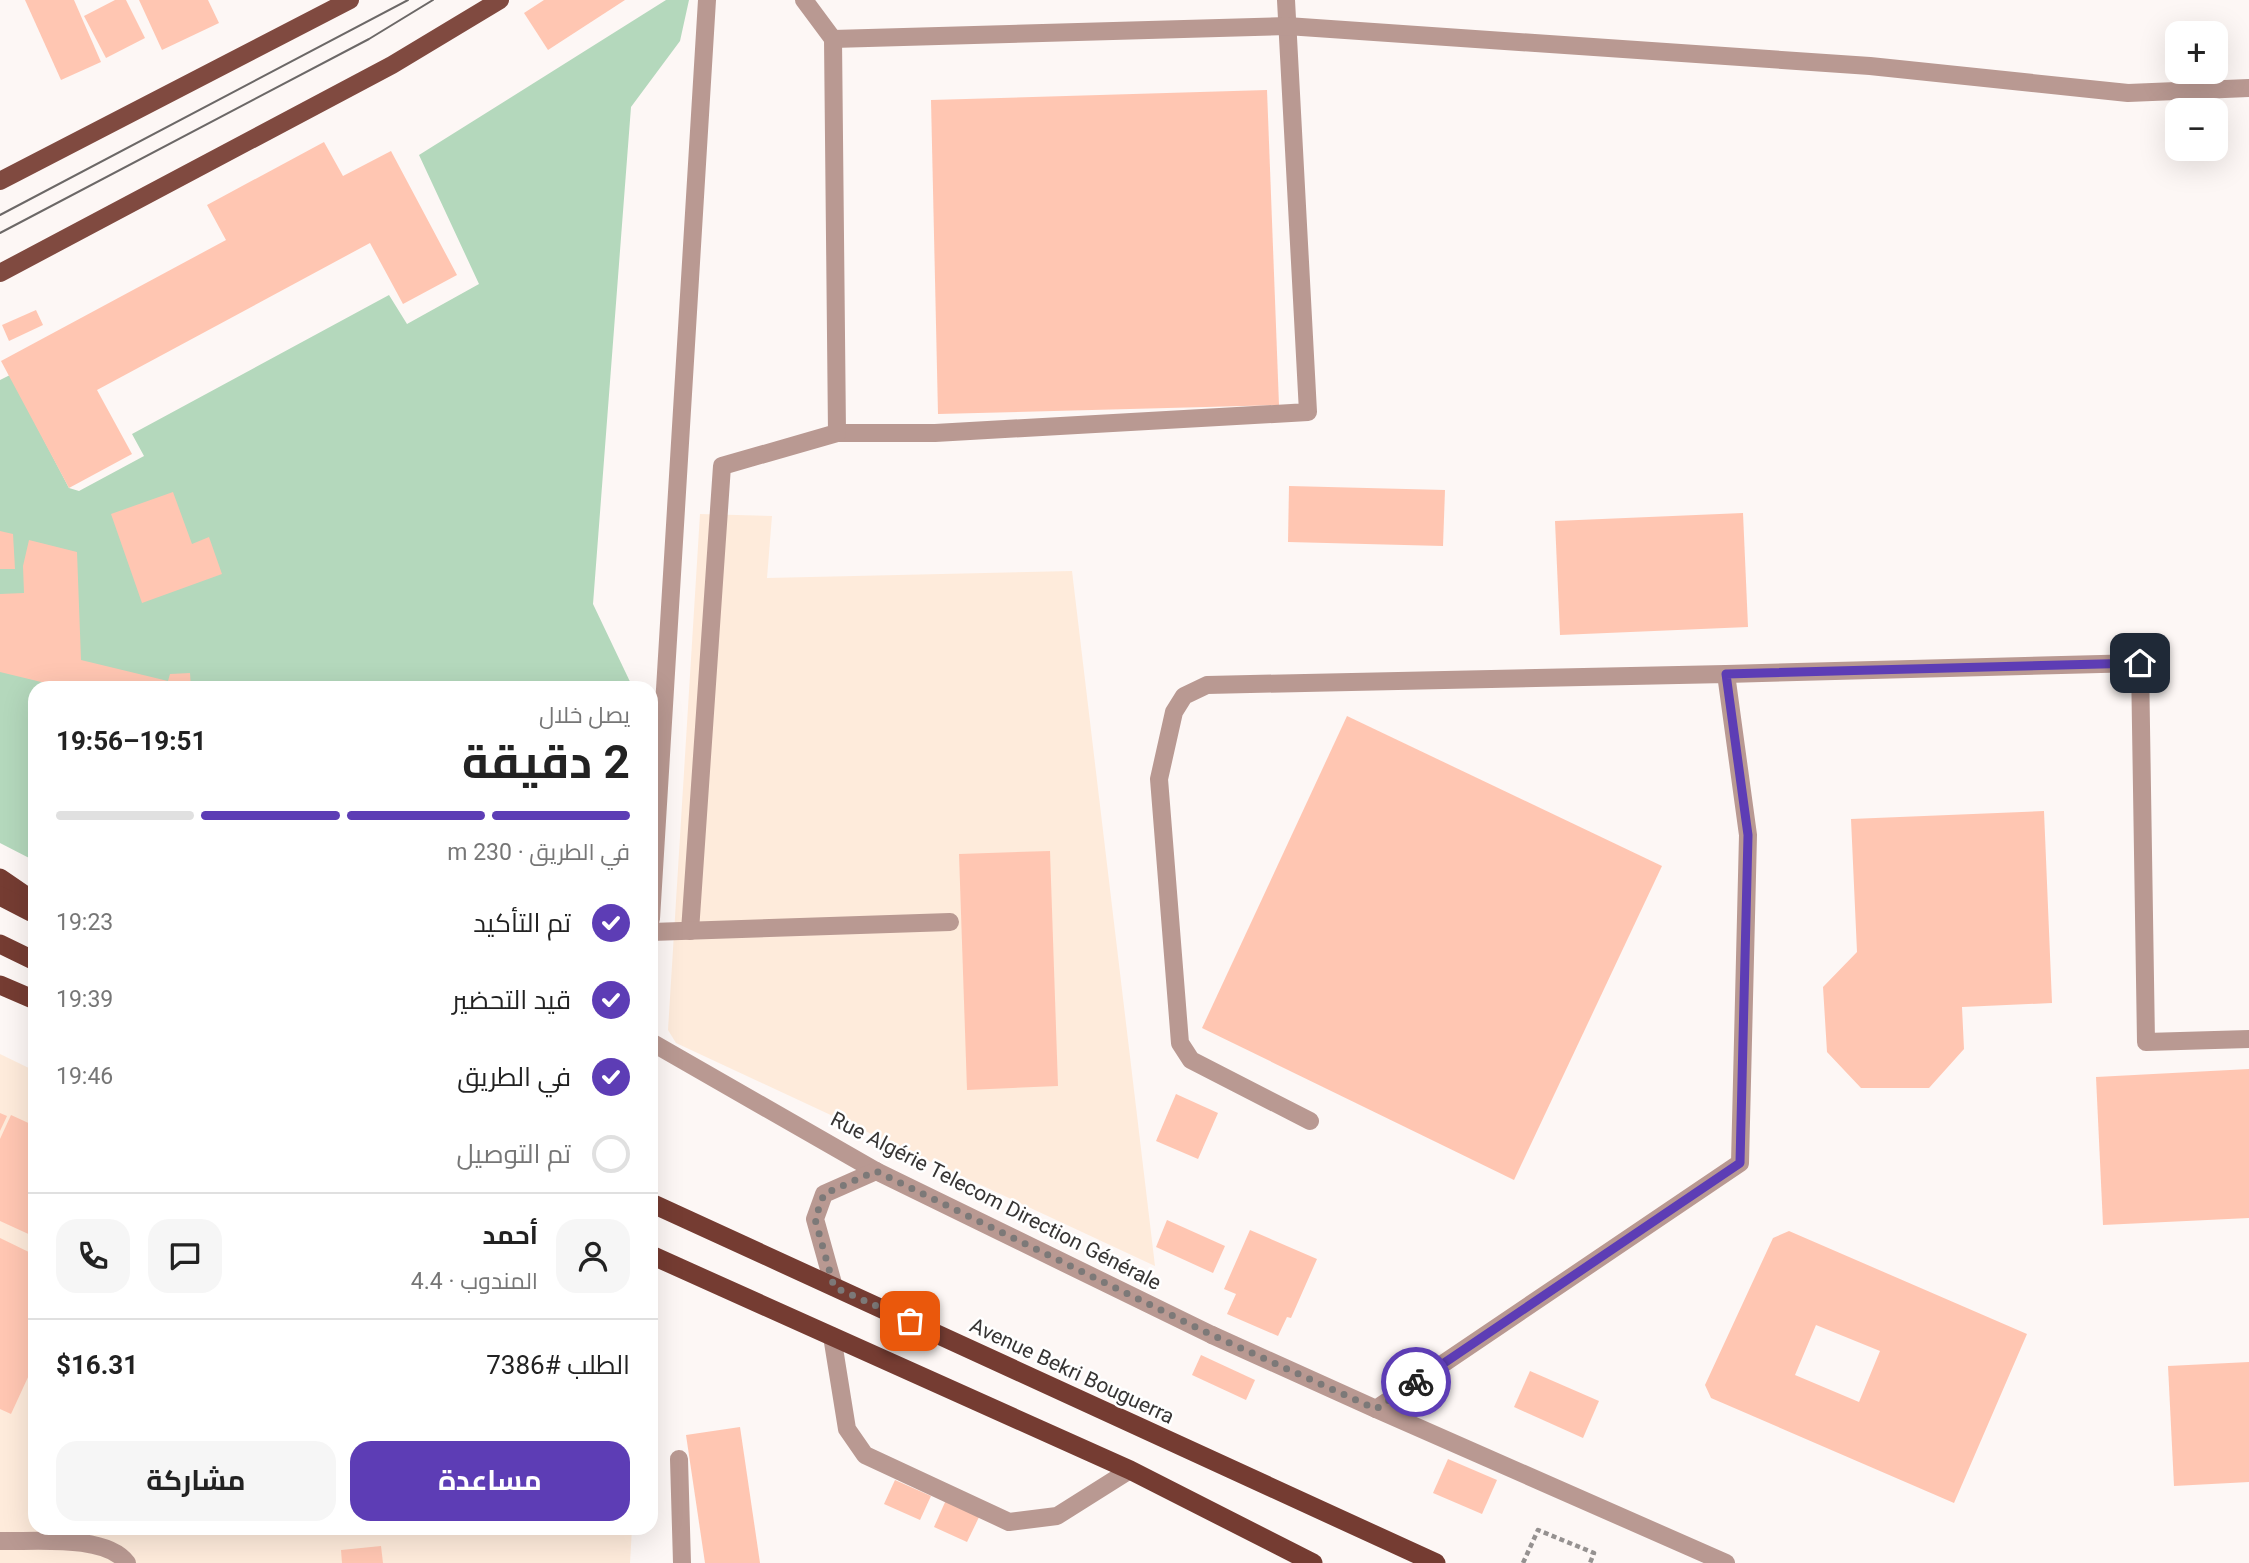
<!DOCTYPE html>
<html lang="ar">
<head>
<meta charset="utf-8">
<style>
	:root { --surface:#fff; --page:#f6f6f6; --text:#222; --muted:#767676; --line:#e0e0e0; --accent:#5d3db5 }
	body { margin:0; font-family:Roboto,Cairo,sans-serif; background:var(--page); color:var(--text); direction:rtl; height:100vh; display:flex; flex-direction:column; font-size:26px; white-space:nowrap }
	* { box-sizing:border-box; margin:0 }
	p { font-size:23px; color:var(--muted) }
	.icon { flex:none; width:38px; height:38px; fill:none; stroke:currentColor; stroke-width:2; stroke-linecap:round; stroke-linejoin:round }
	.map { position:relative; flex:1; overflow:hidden; direction:ltr }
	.drawer { position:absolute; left:28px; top:681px; width:630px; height:854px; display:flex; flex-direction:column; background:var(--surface); border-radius:21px; box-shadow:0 7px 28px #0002; direction:rtl }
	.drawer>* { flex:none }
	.tools { position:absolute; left:2165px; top:21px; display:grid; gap:14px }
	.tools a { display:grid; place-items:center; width:63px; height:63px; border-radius:14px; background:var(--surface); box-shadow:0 7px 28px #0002; font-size:35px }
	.pin { position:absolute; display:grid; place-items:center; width:60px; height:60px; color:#fff; margin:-30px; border-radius:14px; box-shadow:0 4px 10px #0006 }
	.courier { position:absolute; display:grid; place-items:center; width:70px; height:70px; margin:-35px; border:5px solid #5d3db5; border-radius:50%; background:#fff; color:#222; box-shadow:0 2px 9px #0007 }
	.head em { font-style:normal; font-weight:700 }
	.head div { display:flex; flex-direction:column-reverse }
	.head { display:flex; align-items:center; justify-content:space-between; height:119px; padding:0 28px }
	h1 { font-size:46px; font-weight:700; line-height:52px }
	.bar { display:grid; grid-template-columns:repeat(4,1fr); gap:10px 7px; align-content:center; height:84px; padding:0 28px }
	.bar i { height:9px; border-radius:5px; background:var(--line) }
	.bar .on { background:var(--accent) }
	.bar p { grid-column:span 4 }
	.line { display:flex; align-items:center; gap:18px; padding:0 28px; border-top:2px solid var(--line) }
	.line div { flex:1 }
	.round { display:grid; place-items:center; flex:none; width:74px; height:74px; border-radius:21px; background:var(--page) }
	ol { padding:0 28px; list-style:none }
	li { display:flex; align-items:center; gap:21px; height:77px }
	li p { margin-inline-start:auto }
	li .icon { padding:7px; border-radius:50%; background:var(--accent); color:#fff; stroke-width:4 }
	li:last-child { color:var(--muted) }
	li i { width:38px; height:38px; border:4px solid var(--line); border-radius:50% }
	.cta { display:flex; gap:14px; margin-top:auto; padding:14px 28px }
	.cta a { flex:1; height:80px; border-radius:21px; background:var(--accent); color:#fff; font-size:28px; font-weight:700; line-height:80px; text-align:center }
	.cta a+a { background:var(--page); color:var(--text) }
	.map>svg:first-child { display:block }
	.education { fill:#feebdb }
	.green { fill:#b4d8bc }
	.building { fill:#ffc6b2; fill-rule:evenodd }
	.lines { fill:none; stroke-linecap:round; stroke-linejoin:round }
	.path { stroke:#959190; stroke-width:4.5; stroke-dasharray:5 3.5; stroke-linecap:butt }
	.service { stroke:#b99992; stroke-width:18 }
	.minor { stroke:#b99992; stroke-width:18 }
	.primary { stroke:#804a40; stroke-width:18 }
	.trunk { stroke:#753c32; stroke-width:19 }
	.tram { stroke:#6c6867; stroke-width:2 }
	.done { stroke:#7c7978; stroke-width:7; stroke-dasharray:0 12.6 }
	.route { stroke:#5d3db5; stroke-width:9 }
	.labels { text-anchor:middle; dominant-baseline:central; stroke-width:5; stroke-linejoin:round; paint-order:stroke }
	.street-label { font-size:21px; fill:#373534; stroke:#fff }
</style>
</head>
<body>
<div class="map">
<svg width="2249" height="1563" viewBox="0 0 2249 1563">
	<rect width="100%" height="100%" fill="#fdf7f5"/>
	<g class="education">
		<polygon points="700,514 772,516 767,578 1072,571 1155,1266 676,1043 668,1030"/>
		<polygon points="0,1054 35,1071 35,1528 632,1528 630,1563 0,1563"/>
	</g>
	<polygon class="green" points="666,0 689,0 680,41 631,107 593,604 633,688 35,688 35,861 0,843 0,380 10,375 69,488 79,491 144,456 132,434 389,295 407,324 479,284 419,155"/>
	<g class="building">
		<polygon points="25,0 74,0 101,62 61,80"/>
		<polygon points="115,0 126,0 145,38 106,58 84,16"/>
		<polygon points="139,0 208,0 219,23 162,50"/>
		<polygon points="544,0 625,0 548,50 524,13"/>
		<polygon points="1267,90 1279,405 938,414 931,100"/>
		<polygon points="324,142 343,176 391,151 457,275 403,304 370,243 97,390 132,454 69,488 1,361 226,240 207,205"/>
		<polygon points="36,310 43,325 9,341 2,325"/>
		<polygon points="1289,486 1445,490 1443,546 1288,542"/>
		<polygon points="173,492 192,544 209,537 222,574 142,603 111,514"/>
		<polygon points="1743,513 1748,627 1560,635 1555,521"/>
		<polygon points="0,531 13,534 15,569 0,569"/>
		<polygon points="29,540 77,552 81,660 168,681 170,674 190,673 191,688 66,688 0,672 0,594 24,593 23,566"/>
		<polygon points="1347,716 1662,866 1514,1180 1202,1028"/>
		<polygon points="2044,811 2052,1003 1962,1007 1964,1049 1929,1088 1861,1088 1827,1052 1823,987 1857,952 1851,819"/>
		<polygon points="1050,851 1058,1086 967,1090 959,854"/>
		<polygon points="2249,1069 2249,1218 2103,1225 2096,1077"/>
		<polygon points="1176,1094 1218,1113 1198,1159 1156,1141"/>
		<polygon points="0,1113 7,1116 0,1131"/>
		<polygon points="11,1115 35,1126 35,1237 0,1221 0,1139"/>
		<polygon points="1167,1220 1225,1246 1213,1273 1156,1247"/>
		<polygon points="1250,1230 1317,1259 1291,1318 1287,1317 1278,1336 1227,1314 1236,1294 1224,1289"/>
		<path d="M1789,1231L2027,1334L1954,1503L1711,1398L1705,1385L1773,1238ZM1816,1325L1880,1351L1859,1402L1795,1375Z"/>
		<polygon points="0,1238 35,1255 35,1362 11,1414 0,1409"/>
		<polygon points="1201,1355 1255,1380 1246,1400 1192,1375"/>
		<polygon points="2249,1362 2249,1482 2174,1486 2168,1366"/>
		<polygon points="1530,1371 1599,1401 1583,1438 1514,1407"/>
		<polygon points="740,1427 760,1563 705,1563 686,1435"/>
		<polygon points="1448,1459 1497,1480 1482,1514 1433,1493"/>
		<polygon points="895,1480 931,1496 920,1520 884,1504"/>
		<polygon points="946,1500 980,1515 967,1542 934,1527"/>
		<polygon points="295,1528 315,1528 316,1529 296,1532"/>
		<polygon points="381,1546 383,1563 342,1563 341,1550"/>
	</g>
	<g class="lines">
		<polyline class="path" points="1523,1563 1538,1530 1594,1553 1590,1563"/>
		<g class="service">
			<polyline points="804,0 833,39"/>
			<polyline points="837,433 935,433 1308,412 1286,0"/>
			<polyline points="1726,674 2140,663 2146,1042 2249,1039"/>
			<polyline points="690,931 722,466 837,433 833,39 1287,26 1870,66 2128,93 2249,88"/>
			<polyline points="651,932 950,922"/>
			<polyline points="1212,1335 1376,1409 1740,1163 1748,835 1726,674 1207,685 1184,696 1174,712 1159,779 1180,1043 1191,1060 1310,1121"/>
			<polyline points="832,1336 847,1429 865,1455 1009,1522 1057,1516 1130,1470"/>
			<polyline points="1376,1409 1726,1563"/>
			<path d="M0,1541C34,1542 106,1534 127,1563"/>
		</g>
		<g class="minor">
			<polyline points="651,919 707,0"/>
			<polyline points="651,1042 876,1171 1212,1335"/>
			<polyline points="834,1287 815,1219 824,1194 876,1171"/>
			<polyline points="679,1459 682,1563"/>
		</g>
		<g class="primary">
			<polyline points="0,181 350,0"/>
			<polyline points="0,273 392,65 500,0"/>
		</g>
		<g class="trunk">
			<polyline points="0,878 35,902"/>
			<polyline points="0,896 31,912"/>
			<polyline points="0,944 35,961"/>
			<polyline points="0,985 35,1000"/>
			<polyline points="651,1203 1436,1563"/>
			<polyline points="651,1255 1130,1470 1313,1563"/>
		</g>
		<g class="tram">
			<polyline points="0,215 408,0"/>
			<polyline points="0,233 369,39 433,0"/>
		</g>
	</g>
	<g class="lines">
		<polyline class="done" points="910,1321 834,1287 815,1219 824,1194 876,1171 1212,1335 1376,1409 1416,1382"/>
		<polyline class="route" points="1416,1382 1740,1163 1748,835 1726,674 2140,663"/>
	</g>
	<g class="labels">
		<g class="street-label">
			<text transform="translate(996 1201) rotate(27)">Rue Algérie Telecom Direction Générale</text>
			<text transform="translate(1072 1371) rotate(25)">Avenue Bekri Bouguerra</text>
		</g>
	</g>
</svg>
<div class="tools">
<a>+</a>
<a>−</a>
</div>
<div class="pin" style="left:910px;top:1321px;background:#ea580c"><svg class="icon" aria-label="bag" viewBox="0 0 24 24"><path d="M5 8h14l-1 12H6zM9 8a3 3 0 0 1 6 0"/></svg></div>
<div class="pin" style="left:2140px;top:663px;background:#1f2937"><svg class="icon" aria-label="home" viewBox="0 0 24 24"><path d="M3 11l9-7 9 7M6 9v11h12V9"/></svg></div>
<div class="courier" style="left:1416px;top:1382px"><svg class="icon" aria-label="bike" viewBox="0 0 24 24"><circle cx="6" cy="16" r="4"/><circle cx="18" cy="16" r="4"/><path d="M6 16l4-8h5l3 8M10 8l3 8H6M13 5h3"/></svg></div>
<section class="drawer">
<div class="head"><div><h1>2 دقيقة</h1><p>يصل خلال</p></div><em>19:51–19:56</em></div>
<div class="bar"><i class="on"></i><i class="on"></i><i class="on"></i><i></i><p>في الطريق · 230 m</p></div>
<ol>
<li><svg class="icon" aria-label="check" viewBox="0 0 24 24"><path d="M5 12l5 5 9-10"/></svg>تم التأكيد<p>19:23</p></li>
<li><svg class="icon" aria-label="check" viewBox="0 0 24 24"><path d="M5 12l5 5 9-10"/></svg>قيد التحضير<p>19:39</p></li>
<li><svg class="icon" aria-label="check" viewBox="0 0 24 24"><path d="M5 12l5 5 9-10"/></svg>في الطريق<p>19:46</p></li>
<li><i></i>تم التوصيل</li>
</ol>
<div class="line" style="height:126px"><a class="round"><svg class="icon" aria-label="person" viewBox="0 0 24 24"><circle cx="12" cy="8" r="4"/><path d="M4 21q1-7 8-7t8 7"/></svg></a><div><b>أحمد</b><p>المندوب · 4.4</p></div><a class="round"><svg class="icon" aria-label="chat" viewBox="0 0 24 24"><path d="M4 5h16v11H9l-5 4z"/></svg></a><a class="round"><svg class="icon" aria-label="phone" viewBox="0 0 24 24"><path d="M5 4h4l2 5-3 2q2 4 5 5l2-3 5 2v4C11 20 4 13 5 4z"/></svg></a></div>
<div class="line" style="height:91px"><div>الطلب #7386</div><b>$16.31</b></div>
<div class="cta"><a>مساعدة</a><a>مشاركة</a></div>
</section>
</div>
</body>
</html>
